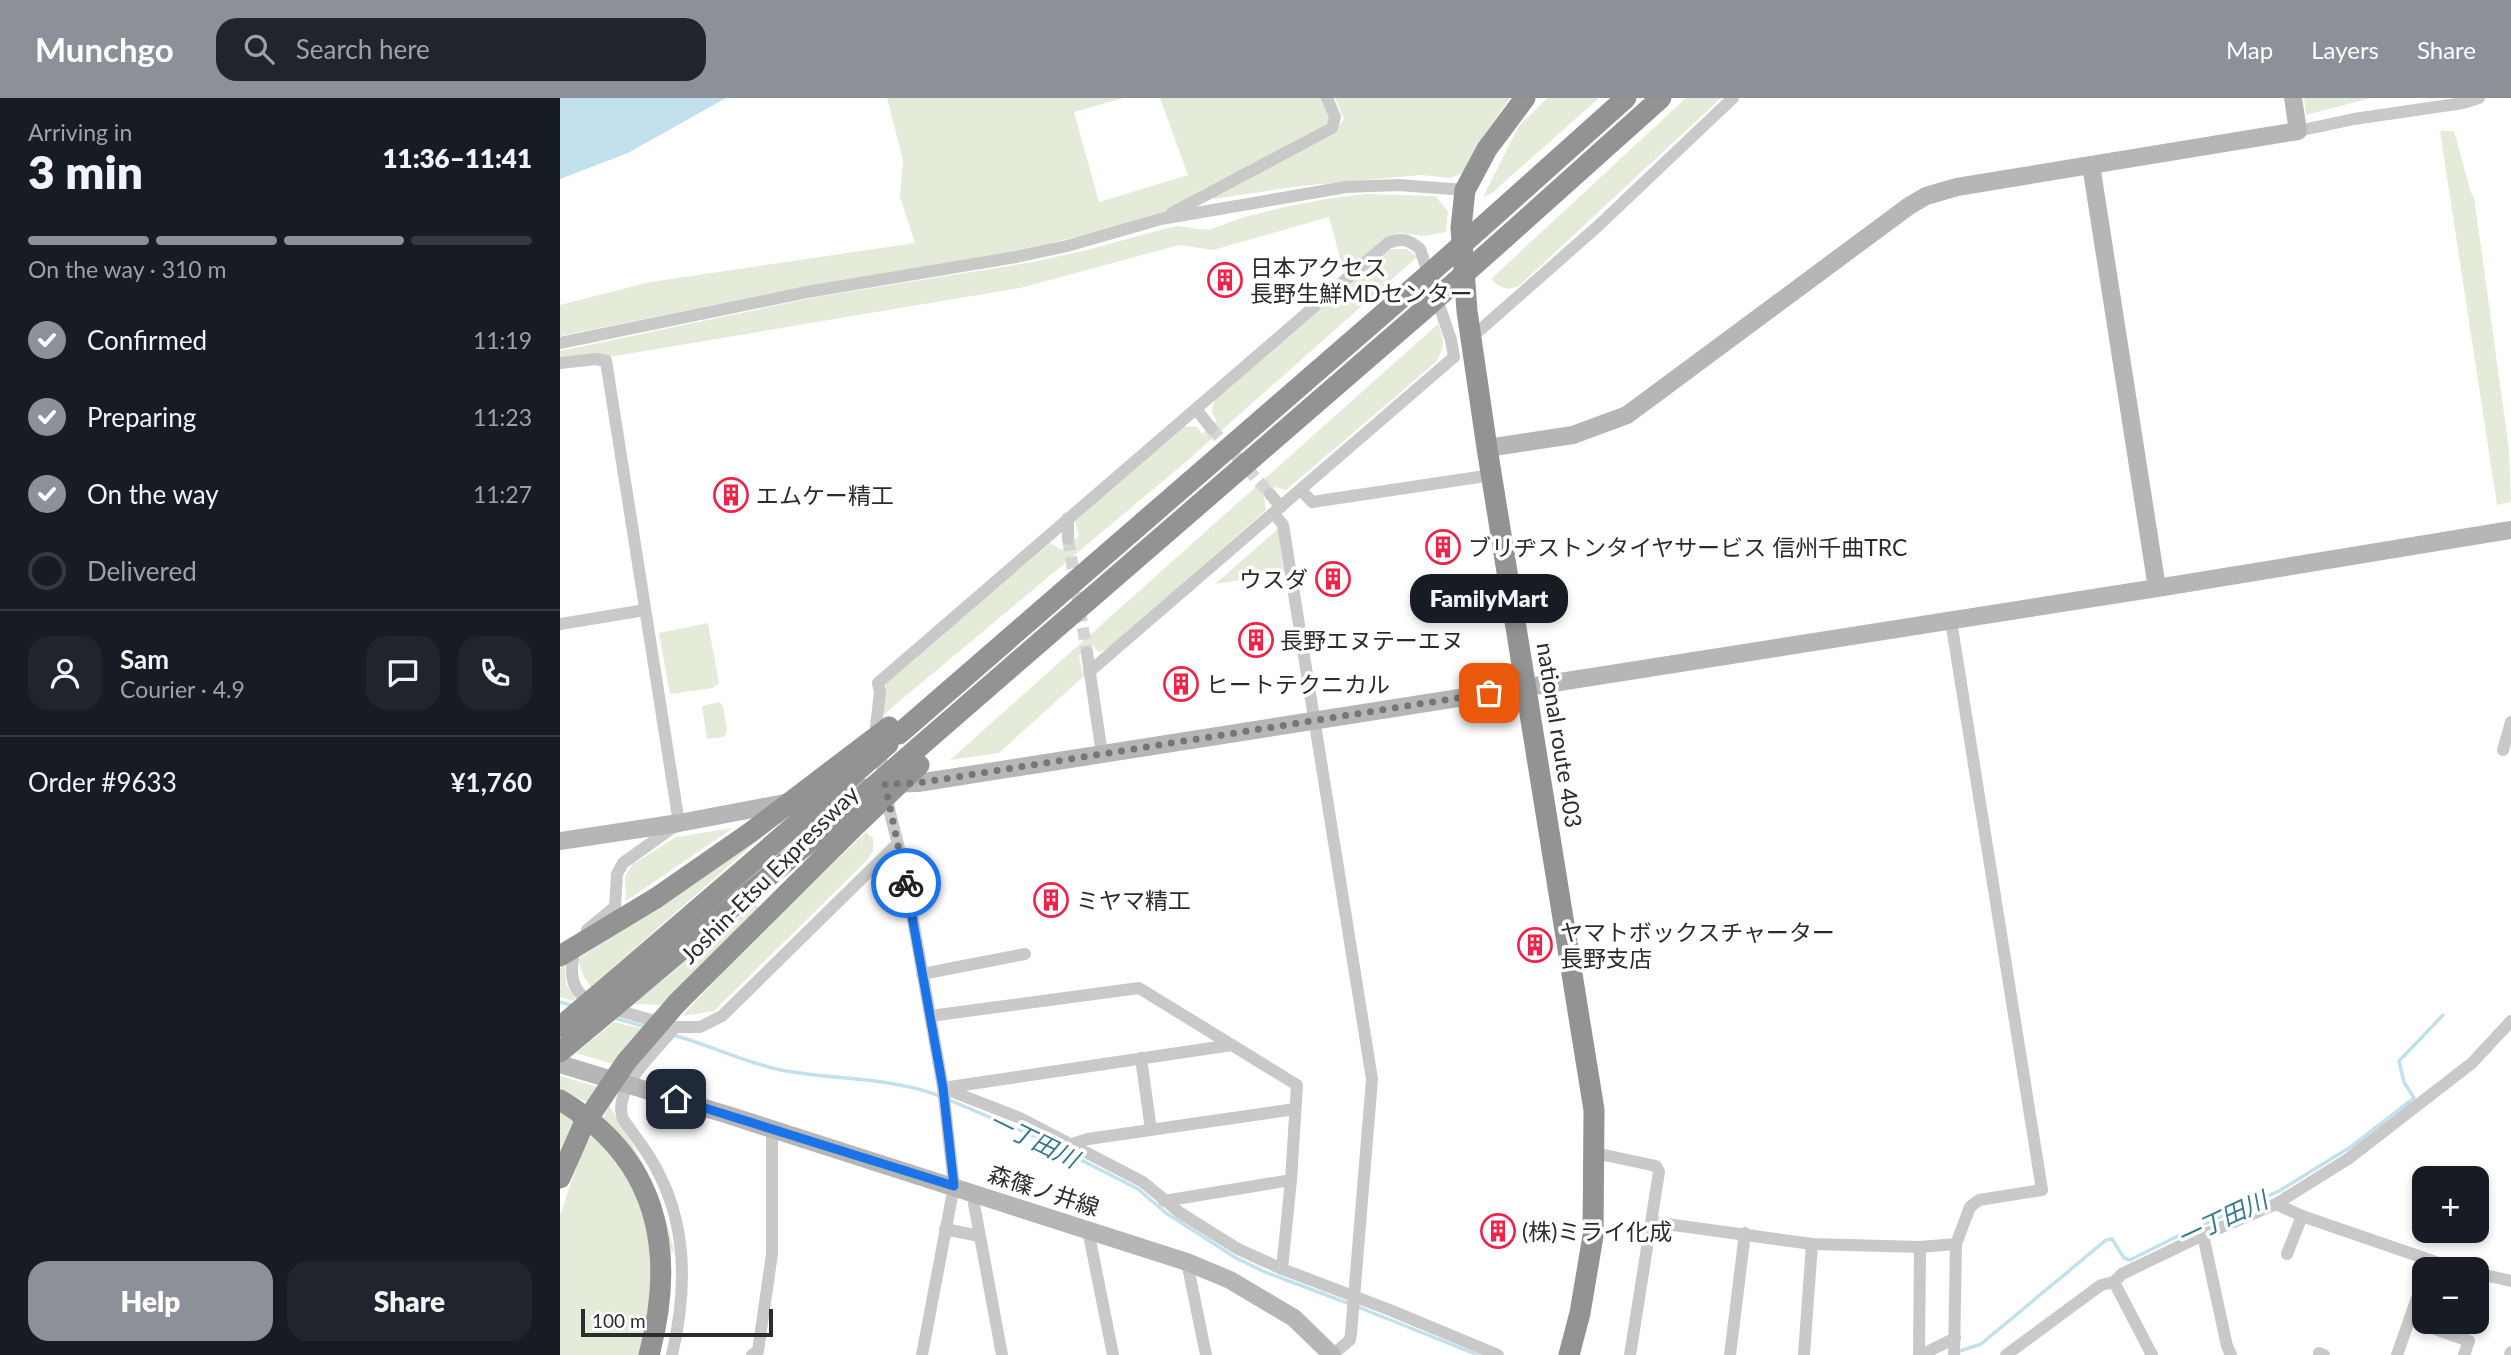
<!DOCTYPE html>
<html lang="en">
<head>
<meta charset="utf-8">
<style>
	:root { --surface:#171b24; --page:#20242c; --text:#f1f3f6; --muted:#9ea1a6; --line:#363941; --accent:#8c9099 }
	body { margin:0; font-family:Lato,"Noto Sans JP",sans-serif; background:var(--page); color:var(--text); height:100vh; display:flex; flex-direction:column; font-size:26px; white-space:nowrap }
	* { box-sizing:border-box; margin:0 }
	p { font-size:23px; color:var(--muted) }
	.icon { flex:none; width:38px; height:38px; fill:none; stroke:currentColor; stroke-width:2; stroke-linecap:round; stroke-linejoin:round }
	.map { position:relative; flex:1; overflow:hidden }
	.sheet { display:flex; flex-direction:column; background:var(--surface); width:560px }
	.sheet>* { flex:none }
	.buttons { position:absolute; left:1852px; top:1068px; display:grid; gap:14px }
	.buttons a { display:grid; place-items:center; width:77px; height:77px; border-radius:14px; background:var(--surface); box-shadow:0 4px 10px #0003; font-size:35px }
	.scale { position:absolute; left:21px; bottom:18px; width:192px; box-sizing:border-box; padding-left:7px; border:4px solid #2c2c2c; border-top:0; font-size:19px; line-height:24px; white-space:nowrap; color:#2c2c2c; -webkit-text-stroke:5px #fff; paint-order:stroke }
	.pin { position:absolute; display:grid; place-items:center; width:60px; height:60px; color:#fff; margin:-30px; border-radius:14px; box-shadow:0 4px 10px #0006 }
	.courier { position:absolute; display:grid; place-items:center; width:70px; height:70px; margin:-35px; border:5px solid #1a73e8; border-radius:50%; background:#fff; color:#222; box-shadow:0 2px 9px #0007 }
	.bubble { position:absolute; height:49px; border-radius:21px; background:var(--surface); box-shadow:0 4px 10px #0003; font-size:23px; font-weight:800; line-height:49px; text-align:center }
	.summary em { font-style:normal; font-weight:800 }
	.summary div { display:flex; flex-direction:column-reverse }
	.summary { display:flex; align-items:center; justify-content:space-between; height:119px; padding:0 28px }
	h1 { font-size:46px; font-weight:800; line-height:52px }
	.bar { display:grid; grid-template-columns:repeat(4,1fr); gap:10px 7px; align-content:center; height:84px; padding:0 28px }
	.bar i { height:9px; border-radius:5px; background:var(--line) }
	.bar .on { background:var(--accent) }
	.bar p { grid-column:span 4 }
	.line { display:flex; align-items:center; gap:18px; padding:0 28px; border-top:2px solid var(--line) }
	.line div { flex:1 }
	.round { display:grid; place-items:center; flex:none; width:74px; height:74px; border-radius:21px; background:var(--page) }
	ol { padding:0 28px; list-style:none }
	li { display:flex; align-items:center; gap:21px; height:77px }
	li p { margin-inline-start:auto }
	li .icon { padding:7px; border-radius:50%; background:var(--accent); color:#fff; stroke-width:4 }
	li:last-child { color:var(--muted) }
	li i { width:38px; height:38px; border:4px solid var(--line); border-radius:50% }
	.button { display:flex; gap:14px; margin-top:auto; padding:14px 28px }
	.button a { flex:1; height:80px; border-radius:21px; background:var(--accent); color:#fff; font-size:28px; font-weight:800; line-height:80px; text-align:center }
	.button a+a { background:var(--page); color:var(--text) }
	header { display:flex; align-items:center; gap:42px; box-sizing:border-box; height:98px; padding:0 35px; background:var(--accent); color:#fff }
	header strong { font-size:33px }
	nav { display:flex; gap:38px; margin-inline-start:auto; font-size:24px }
	.search { width:490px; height:63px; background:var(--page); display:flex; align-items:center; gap:18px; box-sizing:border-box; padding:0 24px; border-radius:21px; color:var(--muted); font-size:26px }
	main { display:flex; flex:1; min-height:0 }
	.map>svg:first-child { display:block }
	.green { fill:#e5ebd9 }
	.water { fill:#c3e1ed }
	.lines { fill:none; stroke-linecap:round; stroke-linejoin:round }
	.stream { stroke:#c3e1ed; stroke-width:3.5 }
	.street-tunnel { stroke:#d5d5d5; stroke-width:12; stroke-dasharray:12 6; stroke-linecap:butt }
	.street { stroke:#c9c9c9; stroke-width:12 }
	.secondary { stroke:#b6b6b6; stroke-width:18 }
	.highway { stroke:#939393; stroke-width:21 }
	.highway-bridge { stroke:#939393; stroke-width:21 }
	.done { stroke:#767676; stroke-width:7; stroke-dasharray:0 12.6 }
	.route { stroke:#1a73e8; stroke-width:9 }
	.labels { text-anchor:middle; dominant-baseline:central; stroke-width:7; stroke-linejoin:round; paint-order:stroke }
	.poi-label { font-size:23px; fill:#2c2c2c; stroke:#fff; text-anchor:start }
	.street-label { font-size:23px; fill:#2c2c2c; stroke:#fff }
	.water-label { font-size:24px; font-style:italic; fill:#367993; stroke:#fff }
</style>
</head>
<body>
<header>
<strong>Munchgo</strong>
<div class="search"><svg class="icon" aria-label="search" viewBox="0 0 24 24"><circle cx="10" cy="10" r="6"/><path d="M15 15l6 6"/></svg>Search here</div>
<nav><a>Map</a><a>Layers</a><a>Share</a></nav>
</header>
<main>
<section class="sheet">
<div class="summary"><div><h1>3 min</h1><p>Arriving in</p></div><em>11:36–11:41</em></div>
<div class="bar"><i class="on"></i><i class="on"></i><i class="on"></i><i></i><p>On the way · 310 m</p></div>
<ol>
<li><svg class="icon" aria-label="check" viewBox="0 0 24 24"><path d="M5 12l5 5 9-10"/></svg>Confirmed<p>11:19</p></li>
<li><svg class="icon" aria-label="check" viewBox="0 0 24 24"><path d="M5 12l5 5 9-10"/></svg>Preparing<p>11:23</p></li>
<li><svg class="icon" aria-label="check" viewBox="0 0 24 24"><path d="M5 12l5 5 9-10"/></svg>On the way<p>11:27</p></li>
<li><i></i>Delivered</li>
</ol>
<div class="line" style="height:126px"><a class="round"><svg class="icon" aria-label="person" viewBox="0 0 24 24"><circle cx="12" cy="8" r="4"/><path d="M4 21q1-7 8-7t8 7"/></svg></a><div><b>Sam</b><p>Courier · 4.9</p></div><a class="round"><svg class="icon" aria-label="chat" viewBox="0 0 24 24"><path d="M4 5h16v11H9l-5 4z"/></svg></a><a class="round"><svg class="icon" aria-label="phone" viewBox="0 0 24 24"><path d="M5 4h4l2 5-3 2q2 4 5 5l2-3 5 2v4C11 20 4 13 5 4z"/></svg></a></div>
<div class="line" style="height:91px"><div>Order #9633</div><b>¥1,760</b></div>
<div class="button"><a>Help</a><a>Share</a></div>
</section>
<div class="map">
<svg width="1951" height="1257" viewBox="0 0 1951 1257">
	<rect width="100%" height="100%" fill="#fff"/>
	<g class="green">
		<polygon points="327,0 564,0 514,14 539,104 628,77 600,0 761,0 769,20 766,26 606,116 464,152 248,188 0,238 0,207 90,184 355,145 340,99 343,62"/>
		<polygon points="775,0 950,0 916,49 909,68 901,76 890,80 861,77 740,88 654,101 653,97 773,36 784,21"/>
		<polygon points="987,0 1039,0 932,95 923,99 958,29"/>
		<path d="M1126,0H1161L959,188C946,193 941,190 931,181Z"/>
		<polygon points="1744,0 1811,0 1746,17"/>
		<polygon points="1880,33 1894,33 1911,95 1914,99 1949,351 1951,404 1937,407"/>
		<polygon points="805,96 875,98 888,113 886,134 864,138 839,135 822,143 784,175 769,119 653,152 619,147 460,190 49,259 0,260 0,253 257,199 473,164 531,151 603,131 618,128 648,132 688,118 725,109 766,101"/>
		<polygon points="831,151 847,151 857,159 627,363 323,617 326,586 490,445 502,452 519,438 514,419 625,328 637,329 642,336 657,323 652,315 654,303 741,224"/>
		<path d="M878,226C885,242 885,249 876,264L726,392L716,389L704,398L706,412L548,551L538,554L533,547L519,557L523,579L439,655L390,662Z"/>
		<polygon points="718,431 724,475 655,486"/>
		<polygon points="148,525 159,585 153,590 110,596 99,535"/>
		<polygon points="159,604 163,608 167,633 164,639 147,641 142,608"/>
		<polygon points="173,730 66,803 65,778 73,766 116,739"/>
		<polygon points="306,734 313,740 313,753 307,762 154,913 122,918 195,840"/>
		<polygon points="199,741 31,889 24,879 18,861"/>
		<polygon points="195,806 199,809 103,907 74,906"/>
		<polygon points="5,867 6,886 16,902 13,903 0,899 0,870"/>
		<polygon points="54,924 83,931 56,967 16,955"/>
		<polygon points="0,978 38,989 28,1005 0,991"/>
		<path d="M49,1008C81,1058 101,1095 114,1153L111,1154L98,1101L43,1020Z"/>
		<polygon points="0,1012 17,1019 0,1057"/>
		<polygon points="34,1033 78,1089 96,1173 80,1257 0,1257 0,1117 21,1056"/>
	</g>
	<polygon class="water" points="0,0 166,0 68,55 0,81"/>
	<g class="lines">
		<g class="stream">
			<polyline points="0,904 11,907"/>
			<polyline points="52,919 85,929"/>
			<path d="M113,937C150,947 183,964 221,972C273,982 330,979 380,998"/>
			<polyline points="387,1001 476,1039 578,1091 606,1115 676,1160 705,1174 790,1206"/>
			<polyline points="798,1209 918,1257"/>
			<polyline points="1397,1254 1421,1246 1546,1142 1552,1141 1564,1160 1570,1162 1622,1136 1719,1093 1792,1048 1854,1000 1844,984 1839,963 1883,917"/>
		</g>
		<g class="street-tunnel">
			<polyline points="651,330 710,396"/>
			<polyline points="508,441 527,555"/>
		</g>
		<g class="street">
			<polyline points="1738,33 1794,21 1903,5 1919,0"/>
			<polyline points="612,115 772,30 775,19 767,0"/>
			<polyline points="920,232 1038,128 1173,0"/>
			<polyline points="0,245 247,194 456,159 507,148 601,121 786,89 839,87 905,92"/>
			<polyline points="0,265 36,261 46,263 119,725 63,765 57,776 55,809 27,832"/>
			<polyline points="636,311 651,330"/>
			<polyline points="741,392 752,404 932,377"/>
			<polyline points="710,396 721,409"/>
			<polyline points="714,415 723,427 812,981 791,1236 790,1242 772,1257"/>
			<polyline points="508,441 508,420"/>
			<polyline points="1391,523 1482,1092 1419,1102 1410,1109 1396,1146 1394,1257"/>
			<polyline points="0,526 85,512"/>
			<polyline points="527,555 542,656"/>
			<polyline points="1943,652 1951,624"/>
			<path d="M15,849C10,871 8,894 33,904"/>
			<polyline points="362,876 465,856"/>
			<polyline points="50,910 115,929"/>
			<polyline points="370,918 579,890 737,987 731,1082 722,1171"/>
			<polyline points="581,960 591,1032"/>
			<polyline points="383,990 460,1020 583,1084 619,1114 678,1151 722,1171 830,1212 938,1257"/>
			<polyline points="383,990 672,947"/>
			<polyline points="512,1046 528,1041 735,1011"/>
			<polyline points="1035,1055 1096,1068 1099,1074 1070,1257"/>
			<polyline points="604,1103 731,1082"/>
			<polyline points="414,1106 442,1257"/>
			<polyline points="1716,1106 1742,1118 1896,1171"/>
			<polyline points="1092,1124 1252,1146 1360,1149 1396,1146"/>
			<polyline points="385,1131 419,1138"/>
			<polyline points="528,1132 553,1257"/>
			<polyline points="1643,1137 1667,1248 1671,1257"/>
			<polyline points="1727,1156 1742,1118"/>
			<polyline points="627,1164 646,1257"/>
			<polyline points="1916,1175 1951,1183"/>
			<polyline points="1554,1184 1592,1257"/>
			<polyline points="1850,1222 1909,1243 1904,1257"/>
			<polyline points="1759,1255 1764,1257"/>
			<path d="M112,1257C126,1197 128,1132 99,1076C90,1056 75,1039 63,1021C51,990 97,953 115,929H140L162,918L336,747"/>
			<polyline points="192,1257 198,1253 212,1156 212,1032"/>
			<path d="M362,1257L394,1088L383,990L343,766L330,715L316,629L320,594L318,585L828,145C841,139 850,142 860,151L891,242L894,259L529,574"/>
			<polyline points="1170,1257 1185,1135"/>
			<polyline points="1244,1257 1252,1146"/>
			<polyline points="1359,1257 1360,1149"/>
			<polyline points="1361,1257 1395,1240"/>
			<polyline points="1446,1257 1541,1187 1554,1184 1562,1176 1643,1137 1716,1106 1788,1061 1912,965 1951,923"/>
			<polyline points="1837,1257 1864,1180"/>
			<polyline points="1950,1257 1951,1254"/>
		</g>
		<g class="secondary">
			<polyline points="1531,67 1597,490"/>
			<polyline points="927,350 1013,337 1067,317 1349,108 1366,98 1397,89 1738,33 1733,0"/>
			<polyline points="267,697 325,686 358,685 1597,490 1951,432"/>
			<polyline points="0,743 119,725 230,704"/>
			<polyline points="0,966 165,1016 627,1164 670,1182 734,1220 772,1257"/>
		</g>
		<g class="highway">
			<polyline points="965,0 927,51 905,92 901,130 907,213 927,350 1034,1012 1033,1138 1020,1215 1009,1257"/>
			<polyline points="933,119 1066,0"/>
			<polyline points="947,138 1101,0"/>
			<polyline points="339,636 861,183"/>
			<polyline points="359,649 868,208"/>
			<polyline points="96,800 191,734"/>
			<polyline points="53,884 211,748"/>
			<polyline points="73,893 273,724"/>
			<polyline points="117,905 292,731"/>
			<path d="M0,1002C98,1060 117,1152 89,1257"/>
			<polyline points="0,1080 23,1028"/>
		</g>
		<g class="highway-bridge">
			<polyline points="861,183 933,119"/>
			<polyline points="868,208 947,138"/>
			<polyline points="273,724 359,649"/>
			<polyline points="292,731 359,667"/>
			<polyline points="191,734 329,629"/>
			<polyline points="211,748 328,646"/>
			<polyline points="0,858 96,800"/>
			<polyline points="0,929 53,884"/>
			<polyline points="0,954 73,893"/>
			<polyline points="23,1028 66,964 117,905"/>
		</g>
	</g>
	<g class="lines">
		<polyline class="done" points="346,785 325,686 358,685 929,595"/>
		<polyline class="route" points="116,1001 394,1088 383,990 346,785"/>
	</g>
	<defs>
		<g id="building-ring" transform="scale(1.75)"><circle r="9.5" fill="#fff" stroke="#f02248" stroke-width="1.5"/><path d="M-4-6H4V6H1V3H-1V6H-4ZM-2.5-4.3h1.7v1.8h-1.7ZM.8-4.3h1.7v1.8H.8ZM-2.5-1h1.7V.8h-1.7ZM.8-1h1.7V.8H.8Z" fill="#f02248"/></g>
	</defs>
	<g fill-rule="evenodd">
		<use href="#building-ring" x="665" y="182"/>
		<use href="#building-ring" x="171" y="397"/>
		<use href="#building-ring" x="883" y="449"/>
		<use href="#building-ring" x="773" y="481"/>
		<use href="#building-ring" x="696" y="542"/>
		<use href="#building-ring" x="621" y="586"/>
		<use href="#building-ring" x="491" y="802"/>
		<use href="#building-ring" x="975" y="847"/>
		<use href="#building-ring" x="938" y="1133"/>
	</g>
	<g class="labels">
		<g class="poi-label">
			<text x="690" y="169">日本アクセス<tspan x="690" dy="26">長野生鮮MDセンター</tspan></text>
			<text x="196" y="397">エムケー精工</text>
			<text x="908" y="449">ブリヂストンタイヤサービス 信州千曲TRC</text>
			<text x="748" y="481" text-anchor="end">ウスダ</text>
			<text x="720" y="542">長野エヌテーエヌ</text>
			<text x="646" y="586">ヒートテクニカル</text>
			<text x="516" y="802">ミヤマ精工</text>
			<text x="1000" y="834">ヤマトボックスチャーター<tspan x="1000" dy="26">長野支店</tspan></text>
			<text x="962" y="1133">(株)ミライ化成</text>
		</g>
		<g class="street-label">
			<text transform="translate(1000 637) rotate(81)">national route 403</text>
			<text transform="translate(209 776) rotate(-45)">Joshin-Etsu Expressway</text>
			<text transform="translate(484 1092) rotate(18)">森篠ノ井線</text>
		</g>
		<g class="water-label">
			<text transform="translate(474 1041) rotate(26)">一丁田川</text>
			<text transform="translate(1662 1120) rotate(-25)">一丁田川</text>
		</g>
	</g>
</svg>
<div class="buttons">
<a>+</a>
<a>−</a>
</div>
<div class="scale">100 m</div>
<div class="pin" style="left:929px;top:595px;background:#ea580c"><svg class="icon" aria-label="bag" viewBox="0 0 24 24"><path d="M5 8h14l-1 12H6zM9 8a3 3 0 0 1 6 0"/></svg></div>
<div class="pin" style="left:116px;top:1001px;background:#1f2937"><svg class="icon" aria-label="home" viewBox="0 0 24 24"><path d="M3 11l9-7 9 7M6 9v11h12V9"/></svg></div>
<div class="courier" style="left:346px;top:785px"><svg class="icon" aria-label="bike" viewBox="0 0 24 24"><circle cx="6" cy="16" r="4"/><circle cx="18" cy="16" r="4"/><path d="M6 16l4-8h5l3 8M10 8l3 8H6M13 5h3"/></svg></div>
<div class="bubble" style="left:850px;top:476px;width:158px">FamilyMart</div>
</div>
</main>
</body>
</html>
